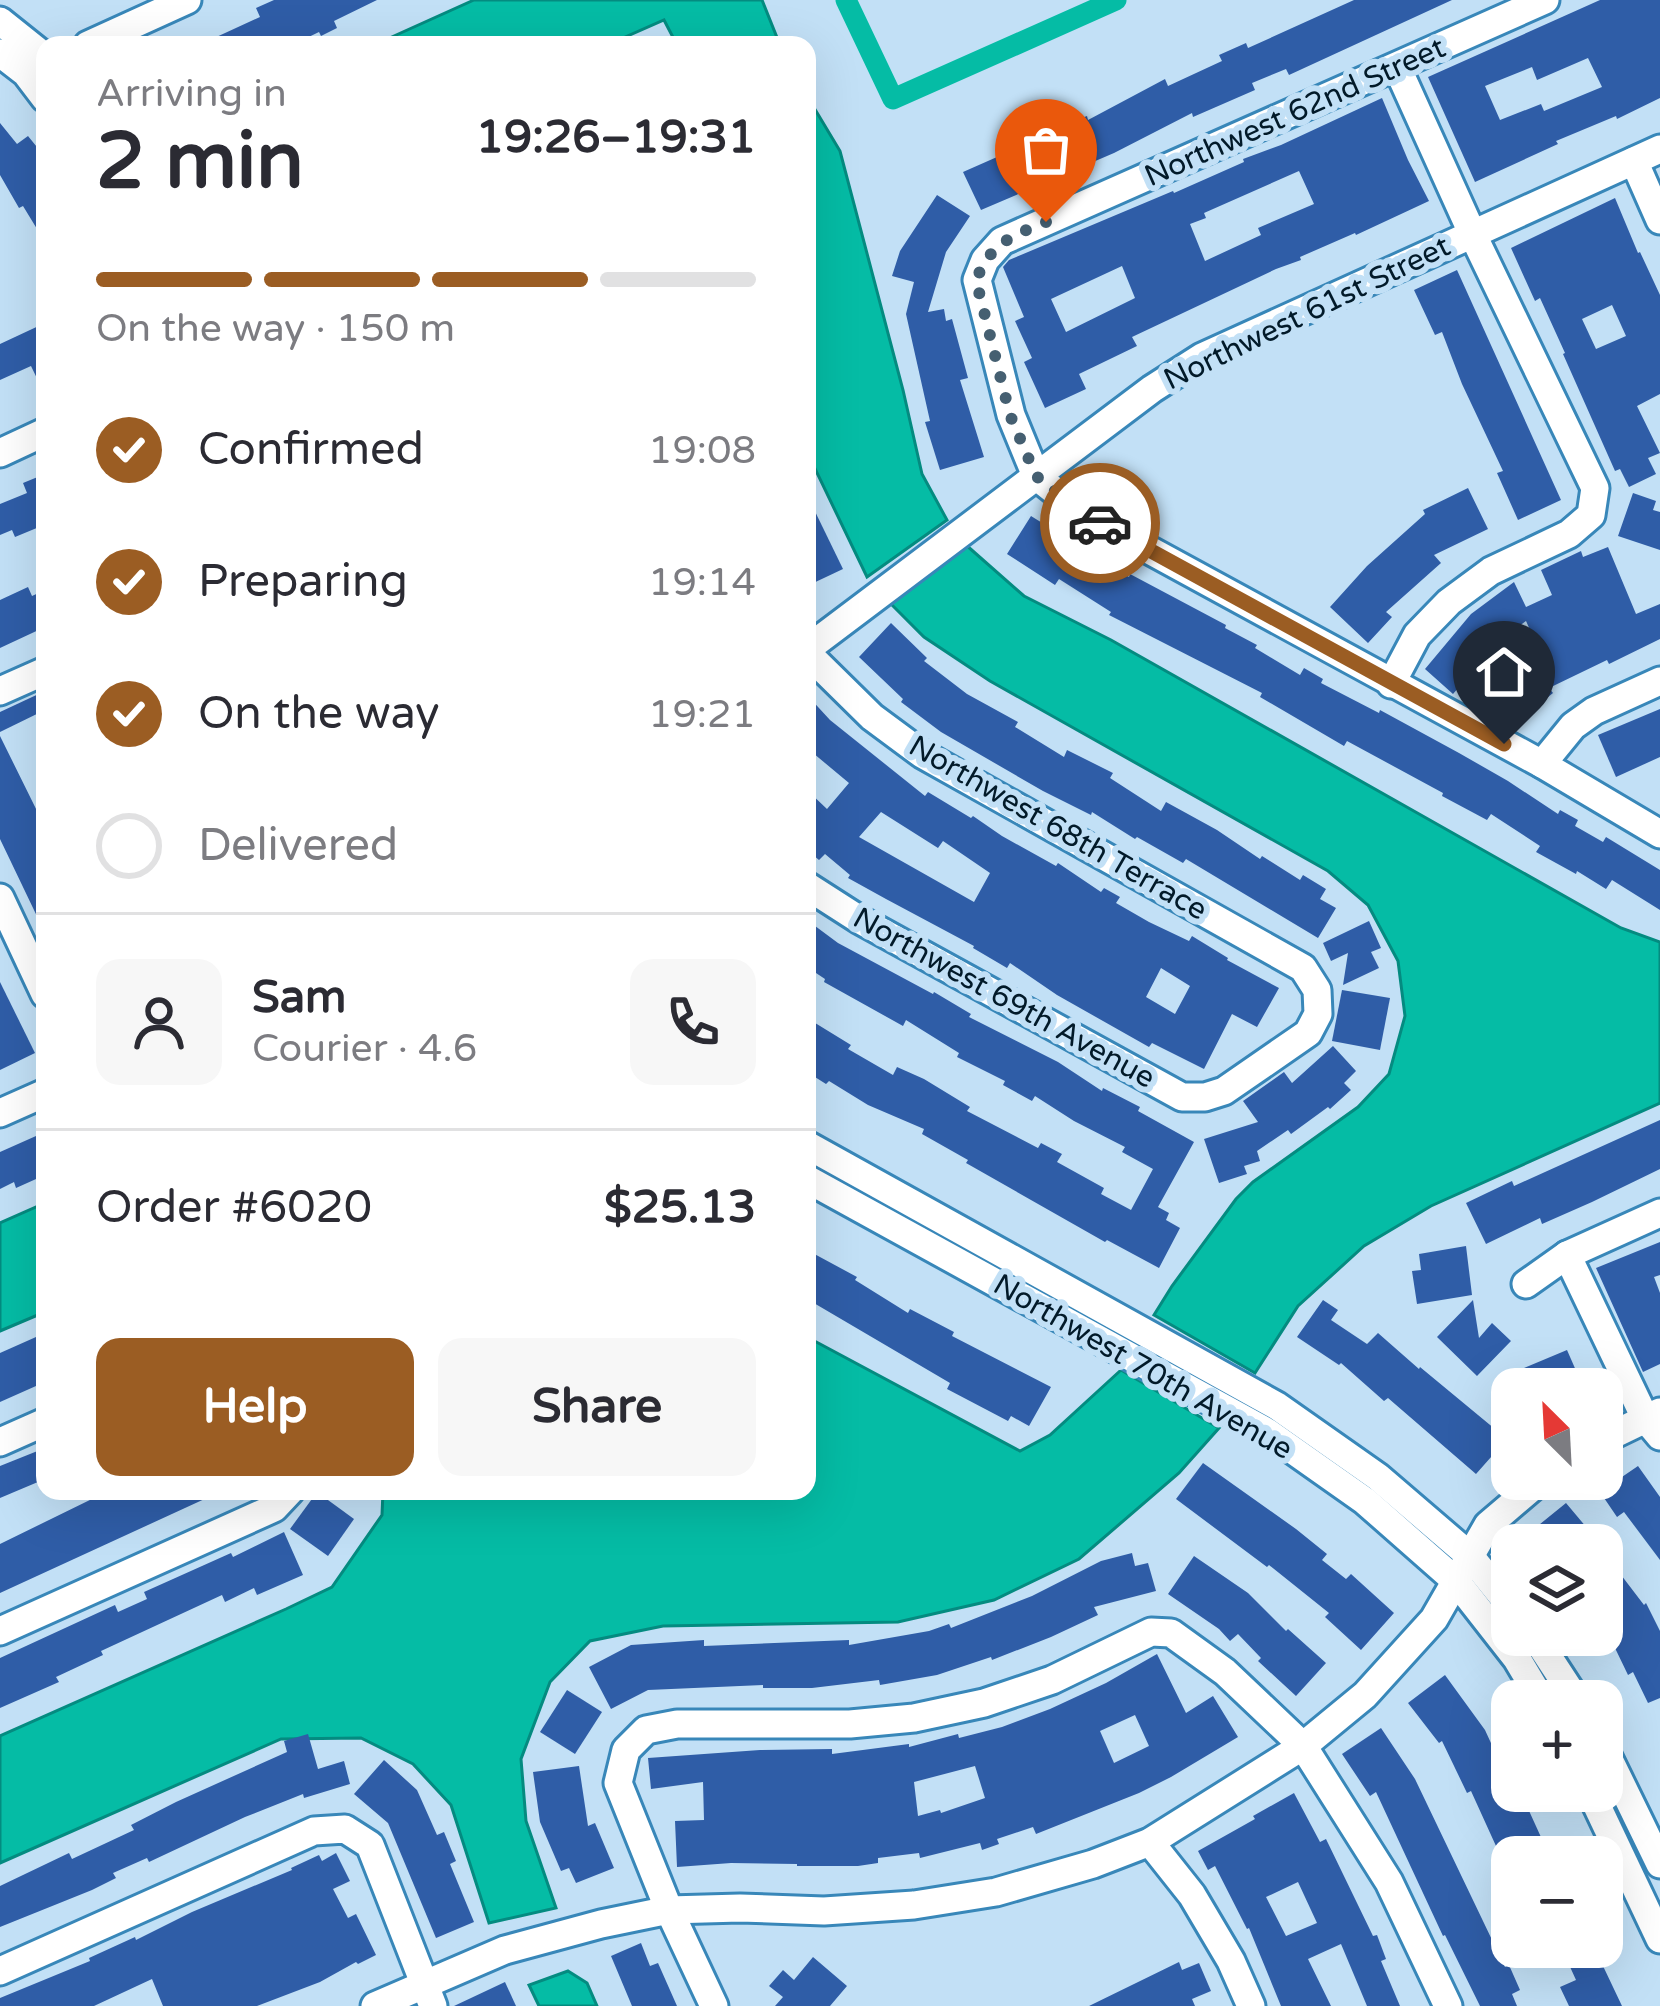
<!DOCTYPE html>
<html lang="en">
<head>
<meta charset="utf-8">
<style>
	:root { --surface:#fff; --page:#f7f7f7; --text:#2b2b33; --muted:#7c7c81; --line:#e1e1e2; --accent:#9b5d23 }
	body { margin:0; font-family:"Varela Round",sans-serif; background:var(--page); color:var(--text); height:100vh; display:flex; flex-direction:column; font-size:45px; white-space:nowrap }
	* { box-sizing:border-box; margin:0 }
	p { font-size:39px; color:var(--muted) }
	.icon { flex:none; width:66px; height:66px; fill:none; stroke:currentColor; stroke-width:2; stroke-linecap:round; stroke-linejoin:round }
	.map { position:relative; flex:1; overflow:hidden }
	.panel { position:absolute; left:36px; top:36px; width:780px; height:1464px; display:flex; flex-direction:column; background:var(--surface); border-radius:24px; box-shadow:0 12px 48px #0002 }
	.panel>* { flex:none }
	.needle { width:78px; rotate:336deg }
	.fabs { position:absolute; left:1491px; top:1368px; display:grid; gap:24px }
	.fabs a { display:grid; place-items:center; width:132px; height:132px; border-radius:24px; background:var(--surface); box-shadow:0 12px 48px #0002; font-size:60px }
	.pin { position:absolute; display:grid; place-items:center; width:102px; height:102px; color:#fff; margin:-123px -51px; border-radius:50% 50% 50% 0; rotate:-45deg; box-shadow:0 0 12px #0007 }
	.pin .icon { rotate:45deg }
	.courier { position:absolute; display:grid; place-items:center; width:120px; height:120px; margin:-60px; border:9px solid #9b5d23; border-radius:50%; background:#fff; color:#222; box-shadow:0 3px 15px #0007 }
	.head em { font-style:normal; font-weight:800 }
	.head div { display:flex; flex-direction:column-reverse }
	.head { display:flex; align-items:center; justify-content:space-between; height:204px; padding:0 60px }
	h1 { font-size:78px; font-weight:800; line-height:90px }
	.bar { display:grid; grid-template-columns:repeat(4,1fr); gap:18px 12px; align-content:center; height:144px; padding:0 60px }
	.bar i { height:15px; border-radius:9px; background:var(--line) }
	.bar .current { background:var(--accent) }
	.bar p { grid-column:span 4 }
	.line { display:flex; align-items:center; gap:30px; padding:0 60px; border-top:3px solid var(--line) }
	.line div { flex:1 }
	.round { display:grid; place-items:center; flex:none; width:126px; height:126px; border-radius:24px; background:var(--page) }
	ol { padding:0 60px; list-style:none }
	li { display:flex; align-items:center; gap:36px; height:132px }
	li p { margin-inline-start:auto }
	li .icon { padding:12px; border-radius:50%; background:var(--accent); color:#fff; stroke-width:4 }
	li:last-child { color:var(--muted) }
	li i { width:66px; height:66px; border:6px solid var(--line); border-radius:50% }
	.button { display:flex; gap:24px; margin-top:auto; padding:24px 60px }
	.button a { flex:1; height:138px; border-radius:24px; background:var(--accent); color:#fff; font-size:48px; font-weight:800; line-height:138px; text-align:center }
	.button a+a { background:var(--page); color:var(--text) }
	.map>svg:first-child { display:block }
	.water { fill:#05bca5; stroke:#048b80; stroke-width:3 }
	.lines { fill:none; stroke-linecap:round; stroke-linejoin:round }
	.canal { stroke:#05bca5; stroke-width:21 }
	.building { fill:#2f5da7; fill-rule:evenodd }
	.minor-casing { stroke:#3887b9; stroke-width:33 }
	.minor { stroke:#fff; stroke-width:27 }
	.done { stroke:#455f71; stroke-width:12; stroke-dasharray:0 21.6 }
	.route { stroke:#9b5d23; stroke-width:15 }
	.labels { text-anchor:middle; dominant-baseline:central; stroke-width:12; stroke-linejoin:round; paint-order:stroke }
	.street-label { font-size:30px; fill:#021a29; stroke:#c2e0f6 }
</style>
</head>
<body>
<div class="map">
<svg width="1660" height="2006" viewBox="0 0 1660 2006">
	<rect width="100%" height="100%" fill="#c2e0f6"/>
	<g class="water">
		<polygon points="474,0 762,0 780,45 677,45 664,20 607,45 374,45"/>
		<polygon points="807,96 840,151 903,390 922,474 947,520 867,577 807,452"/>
		<polygon points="966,545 1024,596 1111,640 1621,928 1660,942 1660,1103 1431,1206 1364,1246 1298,1306 1255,1373 1154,1315 1172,1286 1236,1199 1253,1182 1358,1107 1389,1074 1405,1016 1398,961 1368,905 1328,871 990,681 924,637 890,603"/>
		<polygon points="45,1203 45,1312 0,1331 0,1223"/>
		<polygon points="807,1337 1020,1451 1050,1435 1121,1370 1219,1428 1179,1473 1079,1559 994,1600 898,1622 663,1626 590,1641 550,1682 521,1759 526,1821 556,1908 489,1923 451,1805 413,1764 361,1738 281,1739 0,1863 0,1736 286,1609 332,1587 382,1515 383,1491 807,1491"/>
		<polygon points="568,1971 587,1983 597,2006 539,2006 529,1985"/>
	</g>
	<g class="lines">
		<polyline class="canal" points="846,0 893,99 1116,0"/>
	</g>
	<g class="building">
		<polygon points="274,0 377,0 334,21 337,28 321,36 319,32 292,45 199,45 260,17 256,8"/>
		<polygon points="1354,0 1452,0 1289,75 1286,69 1252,83 1255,90 1193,117 1192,113 1114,153 981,210 963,172 1022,146 1026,155 1056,141 1051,130 1087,116 1088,120 1165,79 1168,86 1222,61 1219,55 1246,43 1248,48"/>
		<path d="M1600,0H1660V98L1617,119L1616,116L1556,141L1558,144L1475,182L1428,77ZM1588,58L1602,87L1544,111L1541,104L1500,120L1485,86L1532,67L1537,80Z"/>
		<path d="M1382,98L1408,160L1429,201L1356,235L1355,233L1300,257L1301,260L1276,269L1132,337L1137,346L1079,374L1086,389L1045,408L1024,362L1032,358L1015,321L1024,317L1003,267L1009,260L1173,191L1174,193L1244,162L1243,159L1281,145ZM1299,171L1314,204L1258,228L1261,235L1205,261L1190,224L1206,218L1204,213ZM1122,266L1135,298L1066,332L1051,299Z"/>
		<polygon points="0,123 17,144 28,136 45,157 45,242 23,206 19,208 0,175"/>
		<polygon points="937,195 970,216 946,252 928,312 944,309 946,321 952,319 968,378 960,380 984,457 940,470 925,422 930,421 906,314 914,282 892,276 900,251"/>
		<path d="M1615,198L1638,253L1640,252L1660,295V394L1637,406L1660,453L1648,458L1656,474L1629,487L1620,469L1615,471L1563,354L1565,353L1540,298L1535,301L1511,248ZM1612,305L1626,336L1596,349L1582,319Z"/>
		<polygon points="1457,270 1561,500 1518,520 1497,473 1503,471 1462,384 1442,332 1435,335 1414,290"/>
		<polygon points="45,323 45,395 31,366 0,380 0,344"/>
		<polygon points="45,474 45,512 39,515 44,525 15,537 12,530 0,535 0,504 27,493 23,483"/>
		<polygon points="1468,488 1488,529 1434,555 1441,563 1386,612 1392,617 1368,643 1330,607 1367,566 1425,514 1423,510"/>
		<polygon points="1633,493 1656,501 1653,510 1660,512 1660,550 1618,536"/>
		<polygon points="807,495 843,569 807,586"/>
		<polygon points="1031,516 1129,577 1130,574 1226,625 1225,628 1257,645 1255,648 1300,675 1304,668 1323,679 1321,683 1379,713 1380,710 1459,753 1508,781 1558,814 1560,810 1578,820 1575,826 1603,842 1606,837 1660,870 1660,910 1612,880 1606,889 1577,871 1576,874 1536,852 1540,846 1491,814 1487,820 1442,796 1443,793 1347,741 1344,746 1260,697 1262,693 1109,615 1111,612 1059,579 1055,585 1007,554"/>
		<polygon points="1608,547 1636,614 1660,604 1660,639 1609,664 1607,660 1549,688 1553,693 1516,723 1489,691 1539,650 1526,621 1470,662 1476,667 1453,694 1425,669 1471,614 1514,582 1526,607 1552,595 1541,570 1581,551 1583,557"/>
		<polygon points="28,587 32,596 45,590 45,627 0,648 0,600"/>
		<polygon points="891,623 927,658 924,661 967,694 1018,722 1015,727 1064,757 1067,750 1113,773 1110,778 1161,811 1166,802 1217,830 1260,859 1262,856 1300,880 1303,875 1326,889 1320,899 1336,908 1318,938 1186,859 1183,863 1137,837 1135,839 1092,812 1091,815 1043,791 941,732 901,702 903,699 859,657"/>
		<polygon points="45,691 45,710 0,732 0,712"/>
		<path d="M807,695L830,720L925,796L928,792L971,818L973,816L1002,836L1056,866L1058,863L1101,892L1104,888L1120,897L1116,903L1149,922L1189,941L1192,936L1228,958L1227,960L1279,988L1257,1027L1232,1014L1204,1069L1152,1043L1149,1047L1057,995L1010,963L1007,968L973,948L974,946L886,899L848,878L850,875L825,854L819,860L807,850V790L827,809L849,783L807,748ZM881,812L938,848L943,841L990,873L974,902L859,837ZM1161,968L1190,986L1175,1014L1146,997Z"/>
		<polygon points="1660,709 1660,757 1616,777 1598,735"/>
		<polygon points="0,736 41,819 45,816 45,933 0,839"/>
		<polygon points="807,920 838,943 933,994 934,992 971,1014 969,1017 1058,1062 1102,1091 1103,1088 1140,1107 1138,1111 1194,1142 1158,1207 1169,1213 1166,1220 1180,1228 1159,1268 1107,1240 1105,1242 966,1163 968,1160 922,1134 924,1129 868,1105 829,1081 826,1084 807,1072 807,1018 851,1045 848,1049 893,1075 897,1067 924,1079 970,1107 967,1111 1038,1148 1041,1143 1062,1154 1057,1162 1104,1188 1101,1194 1131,1210 1153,1169 1122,1152 1125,1147 1074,1121 1035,1096 1032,1101 1003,1085 1005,1081 957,1057 959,1053 906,1020 903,1026 824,982 825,979 807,967"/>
		<polygon points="1369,921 1381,948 1371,952 1379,968 1343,985 1348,953 1331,961 1323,943"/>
		<polygon points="0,982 35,1053 0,1070"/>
		<polygon points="1342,990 1390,998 1380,1050 1332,1041"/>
		<polygon points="1333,1046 1356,1071 1344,1083 1351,1090 1330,1109 1328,1107 1291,1134 1288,1130 1257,1151 1260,1161 1244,1166 1247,1174 1219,1183 1204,1139 1258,1122 1243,1101 1284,1072 1292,1083"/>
		<polygon points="1660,1120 1660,1169 1592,1202 1542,1224 1540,1218 1486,1244 1466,1203 1512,1181 1514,1186"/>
		<polygon points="45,1132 45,1175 16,1188 14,1182 0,1189 0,1152"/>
		<polygon points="1660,1242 1660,1275 1654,1277 1660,1293 1660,1364 1643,1372 1596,1268"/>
		<polygon points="1466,1246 1472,1295 1417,1304 1412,1271 1421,1270 1419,1254"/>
		<polygon points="807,1250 857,1277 855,1280 908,1313 910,1309 954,1332 952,1336 1051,1387 1029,1426 1011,1416 1008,1421 947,1389 950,1383 807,1299"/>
		<polygon points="1323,1300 1338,1310 1331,1320 1367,1344 1378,1333 1419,1369 1420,1367 1507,1439 1476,1474 1388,1398 1384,1401 1341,1363 1339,1365 1297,1337"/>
		<polygon points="1473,1300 1479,1338 1492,1323 1511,1341 1477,1376 1437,1337"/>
		<polygon points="45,1333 45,1382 0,1402 0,1353"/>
		<polygon points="1567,1350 1584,1389 1533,1389 1524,1368"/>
		<polygon points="45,1448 45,1479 0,1498 0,1466"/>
		<polygon points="1203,1463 1296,1529 1327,1554 1322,1560 1346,1579 1351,1574 1394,1613 1361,1650 1325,1617 1329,1613 1269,1565 1267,1567 1176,1499"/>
		<polygon points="1638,1466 1660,1497 1660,1560 1624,1512 1617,1517 1600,1492"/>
		<polygon points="96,1491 222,1491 0,1593 0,1544 98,1496"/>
		<polygon points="317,1492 354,1519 328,1556 290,1529"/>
		<polygon points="1566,1503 1587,1528 1602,1545 1539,1545 1529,1533"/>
		<polygon points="284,1532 303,1575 257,1595 254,1588 225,1602 222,1595 101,1651 103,1655 56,1677 59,1682 0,1708 0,1658 115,1605 118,1612 147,1599 144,1592 231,1553 233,1557"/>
		<polygon points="1602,1550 1644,1605 1646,1603 1660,1631 1660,1698 1648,1703 1633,1672 1628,1675 1602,1621"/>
		<polygon points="1132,1553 1135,1566 1148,1563 1156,1591 1094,1607 1098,1615 1051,1637 992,1660 991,1657 937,1675 880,1685 879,1680 812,1688 763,1688 763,1685 648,1690 611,1709 589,1667 631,1645 704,1640 704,1646 849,1640 849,1645 929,1631 949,1624 951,1628 1032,1596 1101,1561"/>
		<polygon points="1194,1556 1248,1593 1286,1631 1288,1629 1326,1663 1296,1696 1258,1661 1261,1658 1238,1634 1230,1641 1219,1629 1168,1594"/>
		<path d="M1157,1654L1186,1713L1213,1696L1238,1737L1171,1777L1139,1793L1036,1834L1033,1827L997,1839L999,1844L982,1850L980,1843L920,1858L919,1853L878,1858V1863L858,1866H797V1864L731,1863L677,1867L675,1821L704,1820L703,1782L651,1789L648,1758L760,1750L832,1749V1754L909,1744V1747L958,1734L959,1738L1002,1727L1050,1709L1106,1683ZM1135,1715L1149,1746L1114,1763L1100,1731ZM975,1766L985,1798L941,1813L940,1810L918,1816L914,1782Z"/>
		<polygon points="1445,1675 1485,1730 1496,1754 1499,1753 1512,1779 1512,1791 1520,1791 1550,1857 1501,1857 1471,1791 1467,1793 1442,1741 1439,1743 1408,1703"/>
		<polygon points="567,1690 602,1712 575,1754 540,1732"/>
		<polygon points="1381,1728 1415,1779 1505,1967 1509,1965 1520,1990 1512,1994 1517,2006 1480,2006 1445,1935 1443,1936 1376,1792 1370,1796 1342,1754"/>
		<polygon points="308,1734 318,1769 344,1761 350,1784 304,1798 303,1794 245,1817 149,1862 147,1858 113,1873 116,1878 92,1890 0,1927 0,1886 69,1853 72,1859 134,1830 131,1825 176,1802 287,1752 284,1741"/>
		<polygon points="384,1760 417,1790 437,1835 444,1832 456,1861 450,1864 474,1922 436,1938 388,1823 354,1794"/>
		<polygon points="579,1766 588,1826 595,1823 614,1868 576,1883 569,1868 561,1871 540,1822 533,1772"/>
		<path d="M1294,1793L1320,1842L1326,1839L1373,1936L1377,1935L1386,1959L1381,1961L1400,2006H1367L1341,1944L1308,1959L1331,2006H1281L1249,1928L1247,1929L1215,1866L1208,1870L1198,1851L1255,1819L1253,1816ZM1298,1882L1317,1923L1286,1936L1266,1897Z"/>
		<polygon points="336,1853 350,1881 333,1889 348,1918 356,1914 376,1955 358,1964 356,1962 320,1982 257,2006 163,2006 152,1979 94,2006 0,2006 0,1998 90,1961 89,1958 135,1937 136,1940 192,1912 292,1870 291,1868 319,1855 322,1861"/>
		<polygon points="641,1943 650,1966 658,1963 677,2006 632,2006 611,1956"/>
		<polygon points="1561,1947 1594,1947 1622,2006 1569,2006 1560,1987 1576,1980"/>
		<polygon points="813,1957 847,1986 830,2006 775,2006 783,1997 769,1986 783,1970 794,1980"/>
		<polygon points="1179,1962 1182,1970 1199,1963 1211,1991 1192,1999 1195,2006 1089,2006"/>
		<polygon points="505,1982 516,2006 454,2006"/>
	</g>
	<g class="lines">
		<g class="minor-casing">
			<g id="minor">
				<polyline points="1545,0 1002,241 985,260 977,280 1011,415 1036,476 1085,515 1542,764 1660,834"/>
				<polyline points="0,21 45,57"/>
				<polyline points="88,45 187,0"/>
				<polyline points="0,53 26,73 45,98"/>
				<polyline points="1634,161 1660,220"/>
				<polyline points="0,453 45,432"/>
				<polyline points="807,649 1152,389 1202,357 1660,149"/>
				<polyline points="807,653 872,717 922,754 1303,968 1317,990 1318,1014 1308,1033 1224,1091 1205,1097 1182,1097 860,920 807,886"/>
				<polyline points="1391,684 1417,635 1449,602 1491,571 1569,534 1591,515 1595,488 1472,233 1397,67"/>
				<polyline points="0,691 45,671"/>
				<polyline points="1542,764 1573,726 1594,711 1660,681"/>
				<polyline points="0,898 45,994"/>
				<polyline points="0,1113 45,1093"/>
				<polyline points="807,1145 1277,1406 1378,1477 1470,1556 1512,1608"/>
				<polyline points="807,1179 1267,1432 1365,1501 1456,1581 1517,1659 1542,1701"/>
				<polyline points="1567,1255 1645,1418 1660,1436"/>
				<polyline points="1526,1284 1567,1255 1660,1213"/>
				<polyline points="1602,1440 1660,1412"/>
				<polyline points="0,1442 45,1422"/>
				<polyline points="0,1631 274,1508 290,1491"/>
				<polyline points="1534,1635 1577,1701"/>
				<polyline points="1602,1745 1660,1864"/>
				<polyline points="1590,1791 1660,1939"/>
				<polyline points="1150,1842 1192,1895 1231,1961 1251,2006"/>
				<polyline points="0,1971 314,1831 345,1829 370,1845 433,2006"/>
				<polyline points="375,2006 505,1950 601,1924 669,1910 740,1908 824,1911 914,1905 996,1892 1093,1864 1150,1842 1303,1746 1365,1695 1434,1619 1488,1525 1542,1479"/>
				<polyline points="714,2006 669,1910 618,1783 626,1750 646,1730 677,1724 850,1724 914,1718 984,1703 1052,1680 1151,1632 1171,1633 1225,1672 1303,1746 1389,1882 1448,2006"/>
			</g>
		</g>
		<use href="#minor" class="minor"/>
	</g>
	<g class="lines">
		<path class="done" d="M1046,222C1010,237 992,242 976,280L1010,415L1036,476L1085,515L1100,523"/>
		<polyline class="route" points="1100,523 1504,744"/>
	</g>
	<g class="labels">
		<g class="street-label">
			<text transform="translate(1295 112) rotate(-24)">Northwest 62nd Street</text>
			<text transform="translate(1307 313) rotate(-26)">Northwest 61st Street</text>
			<text transform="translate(1058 828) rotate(30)">Northwest 68th Terrace</text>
			<text transform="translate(1004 998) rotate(29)">Northwest 69th Avenue</text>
			<text transform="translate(1143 1367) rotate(30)">Northwest 70th Avenue</text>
		</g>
	</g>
</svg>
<div class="fabs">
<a><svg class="needle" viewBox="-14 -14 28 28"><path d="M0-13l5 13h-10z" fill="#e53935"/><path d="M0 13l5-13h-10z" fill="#7c7c81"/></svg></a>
<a><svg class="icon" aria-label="layers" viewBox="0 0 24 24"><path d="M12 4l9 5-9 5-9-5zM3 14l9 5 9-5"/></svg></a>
<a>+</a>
<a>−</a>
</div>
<div class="pin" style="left:1046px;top:222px;background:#ea580c"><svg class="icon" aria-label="bag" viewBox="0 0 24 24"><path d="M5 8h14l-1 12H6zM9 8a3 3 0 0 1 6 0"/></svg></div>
<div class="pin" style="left:1504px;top:744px;background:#1f2937"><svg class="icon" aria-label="home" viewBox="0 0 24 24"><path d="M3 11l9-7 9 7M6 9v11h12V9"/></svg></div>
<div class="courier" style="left:1100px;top:523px"><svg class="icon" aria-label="car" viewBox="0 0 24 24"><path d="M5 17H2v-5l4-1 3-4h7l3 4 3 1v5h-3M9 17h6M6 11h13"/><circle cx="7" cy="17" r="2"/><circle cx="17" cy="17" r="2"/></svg></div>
<section class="panel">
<div class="head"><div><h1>2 min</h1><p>Arriving in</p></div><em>19:26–19:31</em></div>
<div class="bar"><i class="current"></i><i class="current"></i><i class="current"></i><i></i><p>On the way · 150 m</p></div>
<ol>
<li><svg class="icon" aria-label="check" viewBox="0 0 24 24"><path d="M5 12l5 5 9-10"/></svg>Confirmed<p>19:08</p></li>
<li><svg class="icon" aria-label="check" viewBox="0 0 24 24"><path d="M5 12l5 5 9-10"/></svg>Preparing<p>19:14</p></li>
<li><svg class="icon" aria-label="check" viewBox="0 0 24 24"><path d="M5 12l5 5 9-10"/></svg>On the way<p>19:21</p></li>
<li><i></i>Delivered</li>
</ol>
<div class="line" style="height:216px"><a class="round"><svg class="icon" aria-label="person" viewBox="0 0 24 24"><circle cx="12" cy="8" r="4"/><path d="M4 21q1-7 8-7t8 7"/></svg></a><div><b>Sam</b><p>Courier · 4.6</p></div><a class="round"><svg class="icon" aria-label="phone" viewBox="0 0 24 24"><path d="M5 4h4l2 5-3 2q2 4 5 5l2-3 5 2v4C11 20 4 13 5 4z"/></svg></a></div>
<div class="line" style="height:156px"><div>Order #6020</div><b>$25.13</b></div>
<div class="button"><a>Help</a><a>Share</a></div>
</section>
</div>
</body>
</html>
